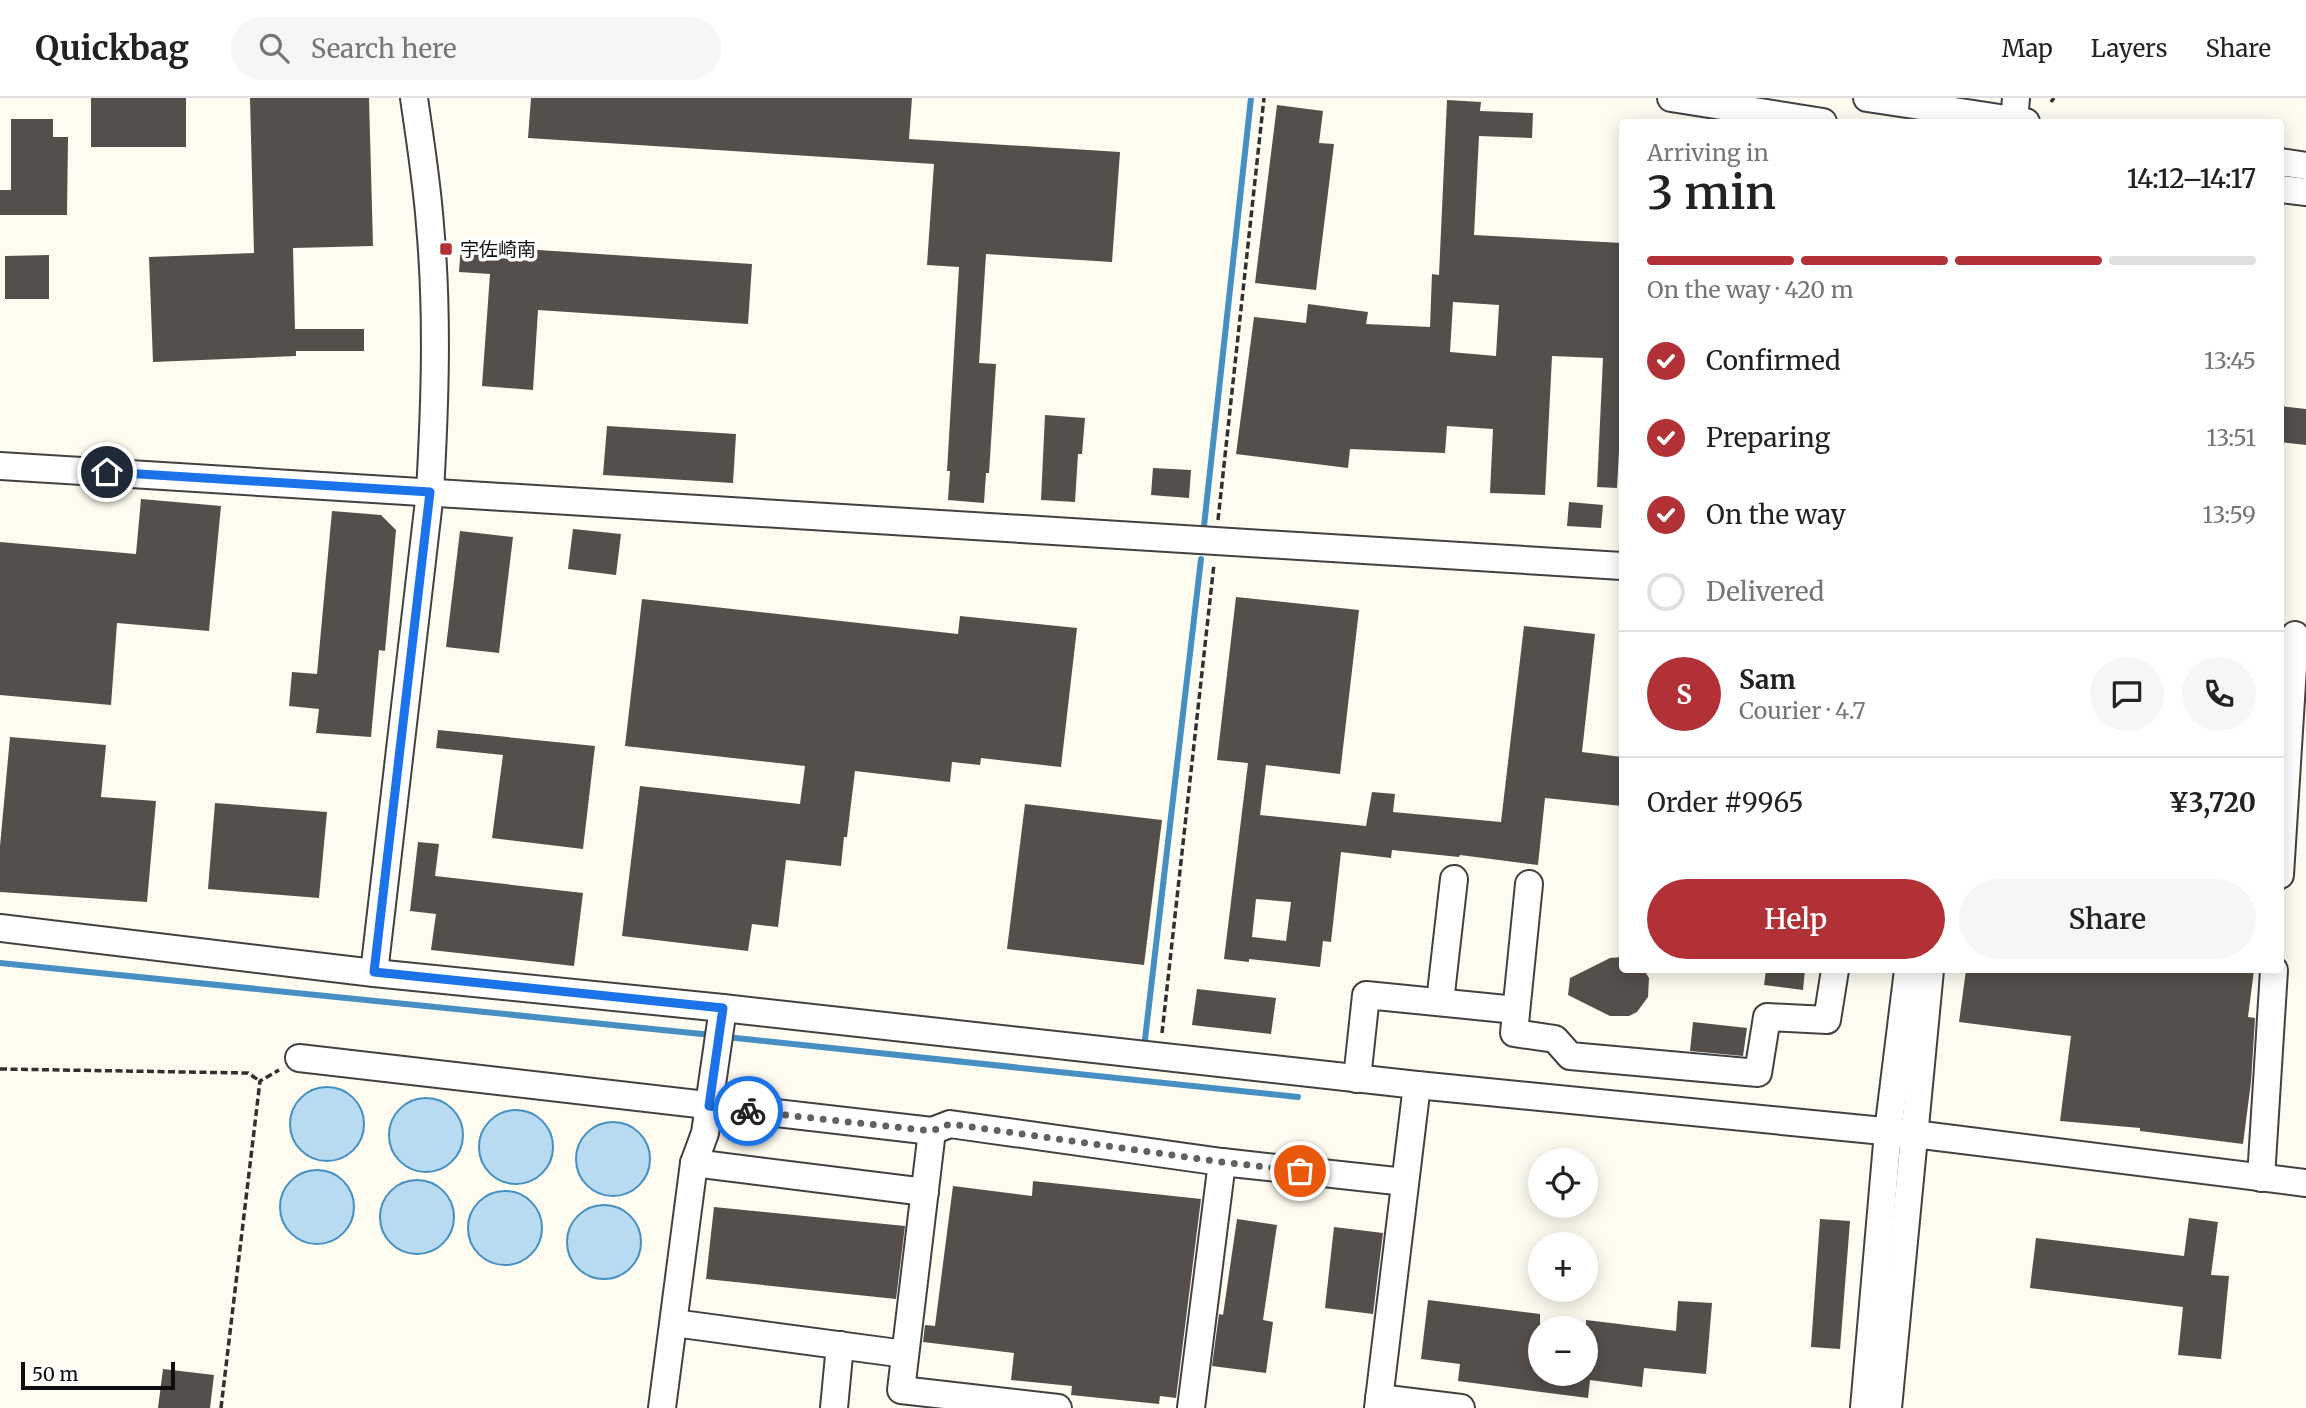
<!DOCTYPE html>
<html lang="en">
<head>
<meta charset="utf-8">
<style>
	:root { --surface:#fff; --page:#f6f6f6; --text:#222; --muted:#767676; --line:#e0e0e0; --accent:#b23136 }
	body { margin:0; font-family:Merriweather,"Noto Sans JP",serif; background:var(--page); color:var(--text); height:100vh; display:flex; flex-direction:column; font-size:26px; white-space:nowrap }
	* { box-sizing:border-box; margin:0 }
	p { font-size:23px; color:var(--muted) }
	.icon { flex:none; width:38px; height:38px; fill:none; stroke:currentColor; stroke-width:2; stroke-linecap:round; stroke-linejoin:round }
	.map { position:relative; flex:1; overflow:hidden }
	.details { position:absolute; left:1619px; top:21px; width:665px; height:854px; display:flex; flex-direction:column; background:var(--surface); border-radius:7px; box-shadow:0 4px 18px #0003 }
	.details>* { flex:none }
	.controls { position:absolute; left:1528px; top:1050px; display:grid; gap:14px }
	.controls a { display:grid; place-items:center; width:70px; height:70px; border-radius:50%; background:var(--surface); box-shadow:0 4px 18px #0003; font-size:35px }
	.scale { position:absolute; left:21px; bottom:18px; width:154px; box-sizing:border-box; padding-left:7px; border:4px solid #0e0e0e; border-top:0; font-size:19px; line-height:24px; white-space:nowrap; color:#0e0e0e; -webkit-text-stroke:5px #fff; paint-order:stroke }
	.pin { position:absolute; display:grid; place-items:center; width:60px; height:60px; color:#fff; margin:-30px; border:4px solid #fff; border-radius:50%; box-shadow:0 2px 7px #0007 }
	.courier { position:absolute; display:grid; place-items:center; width:70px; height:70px; margin:-35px; border:5px solid #1a73e8; border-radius:50%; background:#fff; color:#222; box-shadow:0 2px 9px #0007 }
	.head em { font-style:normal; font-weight:600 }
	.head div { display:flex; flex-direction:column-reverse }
	.head { display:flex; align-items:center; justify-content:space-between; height:119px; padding:0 28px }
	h1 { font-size:46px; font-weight:600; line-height:52px }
	.bar { display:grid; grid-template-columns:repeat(4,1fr); gap:10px 7px; align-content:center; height:84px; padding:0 28px }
	.bar i { height:9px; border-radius:5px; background:var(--line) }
	.bar .on { background:var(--accent) }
	.bar p { grid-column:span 4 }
	.line { display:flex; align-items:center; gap:18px; padding:0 28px; border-top:2px solid var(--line) }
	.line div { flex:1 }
	.round { display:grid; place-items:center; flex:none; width:74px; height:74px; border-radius:37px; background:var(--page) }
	ol { padding:0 28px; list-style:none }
	li { display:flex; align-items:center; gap:21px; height:77px }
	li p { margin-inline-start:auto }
	li .icon { padding:7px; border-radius:50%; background:var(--accent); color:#fff; stroke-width:4 }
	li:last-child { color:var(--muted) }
	li i { width:38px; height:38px; border:4px solid var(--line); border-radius:50% }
	.button { display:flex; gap:14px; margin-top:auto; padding:14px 28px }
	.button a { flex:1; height:80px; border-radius:42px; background:var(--accent); color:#fff; font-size:28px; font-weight:600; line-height:80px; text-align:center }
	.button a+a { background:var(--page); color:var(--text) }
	header { display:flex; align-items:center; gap:42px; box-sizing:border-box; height:98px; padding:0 35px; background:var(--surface); border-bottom:2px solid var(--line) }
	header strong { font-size:33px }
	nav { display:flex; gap:38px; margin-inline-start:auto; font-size:24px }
	.search { width:490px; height:63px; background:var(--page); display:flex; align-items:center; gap:18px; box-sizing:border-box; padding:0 24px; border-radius:38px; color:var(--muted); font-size:26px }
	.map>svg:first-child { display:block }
	.water { fill:#b8dbf1; stroke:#458fc2; stroke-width:2 }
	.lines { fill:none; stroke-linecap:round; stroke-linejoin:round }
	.stream { stroke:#458fc2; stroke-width:6 }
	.building { fill:#554f4b; fill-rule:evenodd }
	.minor-casing { stroke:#414141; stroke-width:30 }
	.path { stroke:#303030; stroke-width:3.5; stroke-dasharray:7 3.5; stroke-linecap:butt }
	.minor { stroke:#fff; stroke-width:26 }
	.done { stroke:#62615d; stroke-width:7; stroke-dasharray:0 12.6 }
	.route { stroke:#1a73e8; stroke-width:9 }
	.poi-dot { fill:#b23136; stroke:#fff; stroke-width:2.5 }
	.labels { text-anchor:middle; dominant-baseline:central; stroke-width:7; stroke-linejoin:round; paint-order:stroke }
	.poi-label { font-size:19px; fill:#0e0e0e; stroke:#fff; text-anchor:start }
</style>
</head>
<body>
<header>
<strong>Quickbag</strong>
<div class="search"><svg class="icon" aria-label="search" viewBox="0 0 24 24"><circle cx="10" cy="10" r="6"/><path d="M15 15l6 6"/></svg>Search here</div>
<nav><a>Map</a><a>Layers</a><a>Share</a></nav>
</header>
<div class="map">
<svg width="2306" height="1310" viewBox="0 0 2306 1310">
	<rect width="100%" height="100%" fill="#fefbf0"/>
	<g class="water">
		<circle cx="327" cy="1026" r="37"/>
		<circle cx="426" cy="1037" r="37"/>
		<circle cx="516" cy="1049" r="37"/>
		<circle cx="613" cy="1061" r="37"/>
		<circle cx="317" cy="1109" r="37"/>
		<circle cx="417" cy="1119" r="37"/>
		<circle cx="505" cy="1130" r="37"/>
		<circle cx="604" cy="1144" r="37"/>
	</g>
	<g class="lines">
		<g class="stream">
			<polyline points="1204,428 1251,0"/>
			<polyline points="0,865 712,937"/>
			<polyline points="726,939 1298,999"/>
			<polyline points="1144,950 1201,461"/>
		</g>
	</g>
	<g class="building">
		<rect x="91" y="0" width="95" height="49"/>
		<polygon points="250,0 369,0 373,148 293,150 295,231 364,231 364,253 296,253 296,258 153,264 149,159 254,155"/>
		<polygon points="531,0 912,0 909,41 1120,54 1112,164 986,156 979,265 996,266 989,375 986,375 984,405 948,402 950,373 947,373 959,169 927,167 934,66 528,40"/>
		<path d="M1447,2L1481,4L1480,13L1533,15L1532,40L1479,38L1474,137L1622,145V297L1617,390L1597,389L1603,260L1552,258L1545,397L1490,395L1493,331L1447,328L1445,355L1350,351L1348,370L1236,356L1254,219L1306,225L1308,206L1368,214L1366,226L1430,229L1432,176L1439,177ZM1453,204L1499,207L1496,258L1450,254Z"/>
		<polygon points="1277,7 1323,13 1319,45 1334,46 1316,192 1255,185"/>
		<polygon points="11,21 53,21 53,39 68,39 67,117 0,117 0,92 11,92"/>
		<polygon points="461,147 752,166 748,226 538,212 533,292 482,288 490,176 459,174"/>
		<polygon points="49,157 49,201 5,201 5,158"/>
		<polygon points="2280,308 2306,311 2306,347 2280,344"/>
		<polygon points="1045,317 1085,320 1082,356 1078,356 1075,404 1041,402"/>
		<polygon points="607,328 736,336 733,385 603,377"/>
		<polygon points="1153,370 1191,372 1189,400 1151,397"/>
		<polygon points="141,401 221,408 209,533 117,525 111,607 0,597 0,444 136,456"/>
		<polygon points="1569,404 1603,407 1601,430 1567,428"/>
		<polygon points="332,413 381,417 396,432 385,553 379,552 371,639 316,635 319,611 289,608 292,574 317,576"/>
		<polygon points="573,431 621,436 616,477 568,471"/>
		<polygon points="460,433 513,439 499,555 446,549"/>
		<path d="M1236,499L1359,512L1340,676L1266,667L1260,717L1366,728L1372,694L1395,696L1393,714L1501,724L1524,528L1595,536L1582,654L1622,659V708L1545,700L1538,767L1460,757L1459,759L1392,752L1391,760L1341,754L1331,844L1323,843L1320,869L1249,861V864L1224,861L1248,665L1217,662ZM1256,801L1291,804L1286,843L1252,839Z"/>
		<polygon points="642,501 958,536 960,518 1077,530 1061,669 981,660 980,667 952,664 950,684 855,673 847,739 844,739 841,768 786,762 778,829 752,826 748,853 622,838 640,688 800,706 805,668 625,648"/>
		<polygon points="438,632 595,648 583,751 492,740 503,657 436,650"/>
		<polygon points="10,639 106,647 101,699 156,703 147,804 0,794 0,748"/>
		<polygon points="215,705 327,714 319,800 208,791"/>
		<polygon points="1025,706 1162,722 1144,867 1007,851"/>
		<polygon points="418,744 439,746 435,778 583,795 574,868 431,852 436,816 410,813"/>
		<polygon points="1622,859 1622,872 1644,872 1649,880 1648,899 1637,914 1629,918 1610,918 1568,897 1570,880 1610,860"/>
		<polygon points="1766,872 1805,872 1803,892 1764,887"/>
		<polygon points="1966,872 2254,872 2248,919 2255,920 2251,984 2243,1046 2140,1033 2140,1030 2060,1023 2071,938 1959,924"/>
		<polygon points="1197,891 1276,900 1271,936 1192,927"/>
		<polygon points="1693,924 1747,930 1743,958 1690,953"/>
		<polygon points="1033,1083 1201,1101 1176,1300 1160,1298 1159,1306 1071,1297 1072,1288 1011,1282 1014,1255 923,1244 925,1227 935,1228 953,1088 1032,1098"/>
		<polygon points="714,1109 905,1128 896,1201 706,1181"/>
		<polygon points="2189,1120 2218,1124 2211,1177 2229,1178 2221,1261 2178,1257 2183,1209 2030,1190 2036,1140 2184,1158"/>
		<polygon points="1237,1121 1277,1127 1263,1222 1273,1224 1266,1275 1212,1268 1219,1216 1223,1217"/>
		<polygon points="1820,1121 1850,1123 1840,1251 1811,1249"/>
		<polygon points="1334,1129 1383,1135 1373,1216 1325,1210"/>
		<polygon points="1428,1202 1540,1216 1540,1276 1586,1276 1586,1222 1676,1233 1678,1203 1712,1205 1706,1276 1644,1270 1642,1289 1590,1282 1588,1300 1458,1283 1460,1266 1421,1261"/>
		<polygon points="163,1271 214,1277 210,1310 158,1310"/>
	</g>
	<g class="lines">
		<g class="minor-casing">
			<g id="minor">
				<polyline points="1671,0 1823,24"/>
				<polyline points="1867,0 2026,24"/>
				<polyline points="2014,24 2016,0"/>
				<polyline points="2280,64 2306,68"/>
				<polyline points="2280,91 2306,94"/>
				<polyline points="0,368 1622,468"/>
				<polyline points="2280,777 2295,537"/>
				<polyline points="1529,786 1514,935 1555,941 1570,958 1758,975 1767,919 1827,922 1835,872"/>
				<polyline points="0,830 374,875 723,910 1417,987 1914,1036 2306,1085"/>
				<path d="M374,875L430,394C435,305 438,216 430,127C427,85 420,42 414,0"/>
				<polyline points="1440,904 1454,781"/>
				<polyline points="299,960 932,1033 950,1026 1222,1064 1405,1084"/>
				<polyline points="1357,981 1366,897 1516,912"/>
				<polyline points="932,1033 901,1292 1058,1310"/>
				<polyline points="694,1065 925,1094"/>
				<polyline points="2261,1080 2274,872"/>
				<polyline points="674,1225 905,1256"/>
				<polyline points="1379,1300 1461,1310"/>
				<polyline points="662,1310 694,1065 705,1035 723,910"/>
				<polyline points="834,1310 840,1247"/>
				<polyline points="1191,1310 1222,1064"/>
				<polyline points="1378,1310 1417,987"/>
				<polyline points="1864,1310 1888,1034 1908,872"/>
				<polyline points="1888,1310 1930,872"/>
			</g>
		</g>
		<g class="path">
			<polyline points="2051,4 2054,0"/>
			<polyline points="1218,422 1264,0"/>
			<polyline points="1162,935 1214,466"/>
			<polyline points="0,971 248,975 260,983"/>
			<polyline points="221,1310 260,983 279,972"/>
		</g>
		<use href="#minor" class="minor"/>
	</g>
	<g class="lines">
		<polyline class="done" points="748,1013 932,1033 950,1026 1222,1064 1300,1073"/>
		<polyline class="route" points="107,374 430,394 374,874 723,910 709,1008 748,1013"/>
	</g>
	<rect class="poi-dot" x="439" y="144" width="14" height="14" rx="3.5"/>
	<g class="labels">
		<g class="poi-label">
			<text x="460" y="151">宇佐崎南</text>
		</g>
	</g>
</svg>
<div class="controls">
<a><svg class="icon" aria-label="locate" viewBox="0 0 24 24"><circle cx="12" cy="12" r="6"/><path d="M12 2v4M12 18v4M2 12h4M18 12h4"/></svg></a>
<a>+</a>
<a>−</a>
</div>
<div class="scale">50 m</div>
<div class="pin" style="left:1300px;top:1073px;background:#ea580c"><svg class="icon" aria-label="bag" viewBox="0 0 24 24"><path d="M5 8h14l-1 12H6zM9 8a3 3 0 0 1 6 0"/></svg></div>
<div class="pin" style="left:107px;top:374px;background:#1f2937"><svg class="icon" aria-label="home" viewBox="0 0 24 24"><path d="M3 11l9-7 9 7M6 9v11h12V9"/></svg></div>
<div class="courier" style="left:748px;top:1013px"><svg class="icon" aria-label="bike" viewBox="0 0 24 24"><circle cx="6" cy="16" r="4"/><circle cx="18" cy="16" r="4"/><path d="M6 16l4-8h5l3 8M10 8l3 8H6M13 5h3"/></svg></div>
<section class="details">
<div class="head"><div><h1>3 min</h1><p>Arriving in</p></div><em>14:12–14:17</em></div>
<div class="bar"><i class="on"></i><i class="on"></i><i class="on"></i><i></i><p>On the way · 420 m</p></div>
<ol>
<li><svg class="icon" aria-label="check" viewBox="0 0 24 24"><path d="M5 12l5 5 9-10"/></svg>Confirmed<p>13:45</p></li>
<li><svg class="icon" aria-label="check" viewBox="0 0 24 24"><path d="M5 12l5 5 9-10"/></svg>Preparing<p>13:51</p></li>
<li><svg class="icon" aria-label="check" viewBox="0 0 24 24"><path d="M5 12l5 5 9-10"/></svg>On the way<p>13:59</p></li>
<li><i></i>Delivered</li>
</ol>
<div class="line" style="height:126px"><b class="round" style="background:var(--accent);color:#fff">S</b><div><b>Sam</b><p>Courier · 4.7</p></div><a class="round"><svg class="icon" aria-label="chat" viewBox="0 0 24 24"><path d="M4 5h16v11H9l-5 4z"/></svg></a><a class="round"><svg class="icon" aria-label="phone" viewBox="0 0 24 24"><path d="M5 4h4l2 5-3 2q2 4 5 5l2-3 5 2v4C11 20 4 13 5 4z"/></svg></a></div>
<div class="line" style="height:91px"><div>Order #9965</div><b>¥3,720</b></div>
<div class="button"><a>Help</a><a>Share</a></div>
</section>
</div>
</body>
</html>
